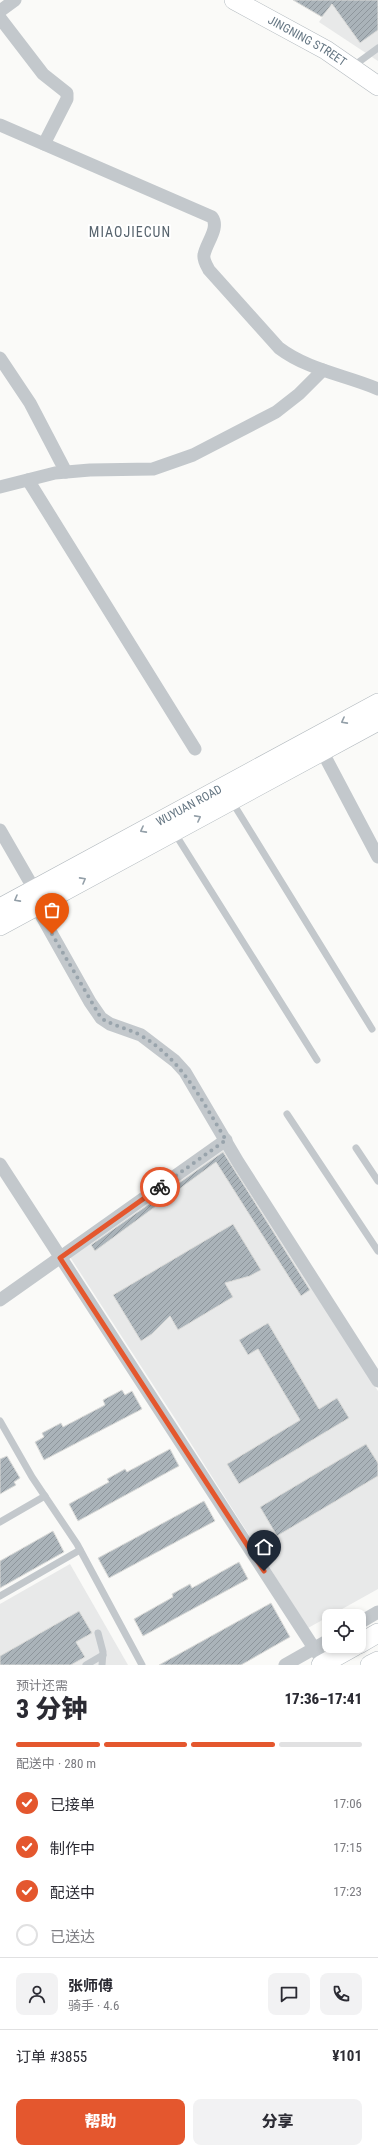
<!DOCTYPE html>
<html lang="zh">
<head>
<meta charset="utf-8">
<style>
	:root { --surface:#fff; --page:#f2f2f3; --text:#2b2b33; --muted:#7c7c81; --line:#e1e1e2; --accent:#e4572e }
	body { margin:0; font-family:"Roboto Condensed","Noto Sans SC",sans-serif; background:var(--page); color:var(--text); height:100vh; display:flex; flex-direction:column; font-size:15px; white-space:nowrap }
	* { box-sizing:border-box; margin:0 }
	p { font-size:13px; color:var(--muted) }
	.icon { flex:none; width:22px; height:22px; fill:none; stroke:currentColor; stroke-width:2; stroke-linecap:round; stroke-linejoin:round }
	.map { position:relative; height:1665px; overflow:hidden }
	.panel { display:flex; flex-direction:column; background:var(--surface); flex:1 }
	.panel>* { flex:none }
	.controls { position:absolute; left:322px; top:1609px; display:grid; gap:8px }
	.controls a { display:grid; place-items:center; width:44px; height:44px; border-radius:8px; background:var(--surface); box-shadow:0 2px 6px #0003; font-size:20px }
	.pin { position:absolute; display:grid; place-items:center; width:34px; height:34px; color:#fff; margin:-41px -17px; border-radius:50% 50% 50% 0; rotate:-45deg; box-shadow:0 0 4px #0007 }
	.pin .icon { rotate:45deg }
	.courier { position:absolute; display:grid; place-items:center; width:40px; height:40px; margin:-20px; border:3px solid #e4572e; border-radius:50%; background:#fff; color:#222; box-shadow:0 1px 5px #0007 }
	.headline em { font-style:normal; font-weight:800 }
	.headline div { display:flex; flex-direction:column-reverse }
	.headline { display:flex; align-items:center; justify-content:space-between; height:68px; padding:0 16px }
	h1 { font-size:26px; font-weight:800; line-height:30px }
	.bar { display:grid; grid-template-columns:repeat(4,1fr); gap:6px 4px; align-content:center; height:48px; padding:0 16px }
	.bar i { height:5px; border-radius:3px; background:var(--line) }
	.bar .active { background:var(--accent) }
	.bar p { grid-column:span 4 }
	.line { display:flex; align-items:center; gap:10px; padding:0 16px; border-top:1px solid var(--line) }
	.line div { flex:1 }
	.round { display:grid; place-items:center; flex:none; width:42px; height:42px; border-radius:8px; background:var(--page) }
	ol { padding:0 16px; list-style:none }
	li { display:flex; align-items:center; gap:12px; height:44px }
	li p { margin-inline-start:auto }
	li .icon { padding:4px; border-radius:50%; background:var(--accent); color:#fff; stroke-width:4 }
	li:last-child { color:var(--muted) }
	li i { width:22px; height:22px; border:2px solid var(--line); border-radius:50% }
	.cta { display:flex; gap:8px; margin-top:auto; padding:8px 16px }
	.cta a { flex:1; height:46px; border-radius:8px; background:var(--accent); color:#fff; font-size:16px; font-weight:800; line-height:46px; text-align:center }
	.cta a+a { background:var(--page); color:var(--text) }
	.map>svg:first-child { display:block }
	.built { fill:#e8e9e9 }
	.building { fill:url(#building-hatch); stroke:#dcdcda }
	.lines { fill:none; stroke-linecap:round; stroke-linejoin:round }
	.secondary-casing { stroke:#b3babf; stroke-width:20 }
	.lane { stroke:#c3c8cc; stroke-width:7 }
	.street { stroke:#c3c8cc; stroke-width:13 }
	.secondary { stroke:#fff; stroke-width:19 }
	.oneway { stroke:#939fa8 }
	.done { stroke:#99a4ac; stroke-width:4; stroke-dasharray:0 7.2 }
	.route { stroke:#e4572e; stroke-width:5 }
	.labels { text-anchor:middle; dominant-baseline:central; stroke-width:4; stroke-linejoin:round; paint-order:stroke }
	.street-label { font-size:12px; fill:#657683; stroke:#fff }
	.quarter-label { font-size:14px; letter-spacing:1px; fill:#57646e; stroke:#fff }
</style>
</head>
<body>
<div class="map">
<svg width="378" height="1665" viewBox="0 0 378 1665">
	<defs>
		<pattern id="building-hatch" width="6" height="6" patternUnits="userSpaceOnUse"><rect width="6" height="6" fill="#aab3b9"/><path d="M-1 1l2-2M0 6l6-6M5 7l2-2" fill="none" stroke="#8e969c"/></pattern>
	</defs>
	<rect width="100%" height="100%" fill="#fafaf8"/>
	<g class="built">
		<polygon points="378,0 378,61 319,22 333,3"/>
		<polygon points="223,1146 378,1391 378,1589 308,1628 176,1420 70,1257"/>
		<polygon points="70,1564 128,1665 0,1665 0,1604"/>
	</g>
	<g class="building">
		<polygon points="293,0 378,0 378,30 360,43 332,4 322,17"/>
		<polygon points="223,1152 310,1290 301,1296 216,1162 95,1251 91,1245"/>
		<polygon points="233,1224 261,1270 250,1276 225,1283 233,1297 178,1330 170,1316 152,1334 141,1341 113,1295"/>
		<polygon points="268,1323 319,1409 337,1398 349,1418 239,1484 227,1464 300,1420 258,1349 248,1355 239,1340"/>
		<polygon points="122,1390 125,1395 132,1391 142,1409 44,1460 35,1442 44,1437 42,1433 61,1423 63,1427 105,1405 103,1400"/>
		<polygon points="366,1444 378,1463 378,1476 277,1536 260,1507"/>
		<polygon points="170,1449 179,1466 78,1521 69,1504 109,1482 107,1479 125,1469 127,1472"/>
		<polygon points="7,1456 20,1478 14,1482 16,1485 0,1494 0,1459"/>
		<polygon points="204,1501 215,1521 109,1578 98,1558"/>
		<polygon points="53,1531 64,1552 0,1588 0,1561"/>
		<polygon points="239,1562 248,1579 143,1636 134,1619 173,1597 172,1594 190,1584 192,1588"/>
		<polygon points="271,1603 290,1637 241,1665 159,1665"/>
		<polygon points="79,1611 92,1633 76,1642 85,1657 71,1665 0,1665 0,1656"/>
	</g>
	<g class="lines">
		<g class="secondary-casing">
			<g id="secondary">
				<path id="s1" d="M234,0L326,50L378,86"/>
				<path id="s2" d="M0,908L378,703"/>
				<polyline points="0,926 378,721"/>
				<polyline points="359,1644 378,1633"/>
				<polyline points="321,1665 355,1646"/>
				<polyline points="370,1665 378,1661"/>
			</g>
		</g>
		<g class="lane">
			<polyline points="352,67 378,48"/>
			<polyline points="231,800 372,1029"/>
			<polyline points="174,832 317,1060"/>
			<polyline points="287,1114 378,1251"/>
			<polyline points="356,1148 378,1181"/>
			<polyline points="0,1421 32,1477 77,1544 142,1665"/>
			<polyline points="0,1522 45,1496"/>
			<polyline points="0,1596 80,1550"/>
			<polyline points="98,1633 103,1652 102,1665"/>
			<polyline points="86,1665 103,1655"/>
		</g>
		<g class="street">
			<polyline points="0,11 15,0"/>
			<polyline points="0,18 43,74 67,93 67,99 44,144"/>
			<path d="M0,125L212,217C220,228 206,243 204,255C203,260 207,266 209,270L279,348C308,370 345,375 378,389"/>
			<polyline points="0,358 30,403 66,472"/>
			<polyline points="28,480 195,749"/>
			<polyline points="0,487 55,473 90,470 153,469 193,455 276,412 299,394 323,370"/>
			<polyline points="322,751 378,857"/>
			<polyline points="0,830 34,889"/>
			<polyline points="36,906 90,1002 101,1018 110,1024 141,1035 175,1061 185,1072 238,1162 378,1381"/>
			<polyline points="0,1164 325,1665"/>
			<polyline points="0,1300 226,1140"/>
			<polyline points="359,1623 378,1612"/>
			<polyline points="285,1665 329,1640"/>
		</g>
		<use href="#secondary" class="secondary"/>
	</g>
	<defs><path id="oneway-chevron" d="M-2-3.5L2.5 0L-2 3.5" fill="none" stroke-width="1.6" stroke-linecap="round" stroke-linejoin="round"/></defs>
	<g class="oneway">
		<use href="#oneway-chevron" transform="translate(344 721) rotate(152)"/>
		<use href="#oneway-chevron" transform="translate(198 818) rotate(-28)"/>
		<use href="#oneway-chevron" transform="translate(143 830) rotate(152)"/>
		<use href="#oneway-chevron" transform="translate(83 880) rotate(-29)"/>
		<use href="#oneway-chevron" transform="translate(17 899) rotate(151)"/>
	</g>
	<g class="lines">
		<path class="done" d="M52,934L101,1018C113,1026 127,1028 140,1035C182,1059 202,1101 226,1140L160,1187"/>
		<polyline class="route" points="160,1187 60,1258 264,1571"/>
	</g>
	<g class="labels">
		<g class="street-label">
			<text stroke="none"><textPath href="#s1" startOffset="84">JINGNING STREET</textPath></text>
			<text stroke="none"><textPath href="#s2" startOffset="215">WUYUAN ROAD</textPath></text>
		</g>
		<g class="quarter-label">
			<text x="130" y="232">MIAOJIECUN</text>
		</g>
	</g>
</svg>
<div class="controls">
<a><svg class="icon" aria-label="locate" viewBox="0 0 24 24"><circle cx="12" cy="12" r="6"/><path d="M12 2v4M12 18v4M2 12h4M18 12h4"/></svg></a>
</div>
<div class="pin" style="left:52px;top:934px;background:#ea580c"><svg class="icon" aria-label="bag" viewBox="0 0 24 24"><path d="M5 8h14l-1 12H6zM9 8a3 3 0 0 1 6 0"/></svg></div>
<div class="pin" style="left:264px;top:1571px;background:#1f2937"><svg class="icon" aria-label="home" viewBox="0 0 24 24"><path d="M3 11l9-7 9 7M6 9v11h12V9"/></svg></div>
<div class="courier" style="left:160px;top:1187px"><svg class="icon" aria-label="bike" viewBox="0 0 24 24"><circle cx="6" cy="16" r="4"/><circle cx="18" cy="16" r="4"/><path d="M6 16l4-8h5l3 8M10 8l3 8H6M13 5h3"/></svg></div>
</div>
<section class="panel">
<div class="headline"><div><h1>3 分钟</h1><p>预计还需</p></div><em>17:36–17:41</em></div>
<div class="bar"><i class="active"></i><i class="active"></i><i class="active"></i><i></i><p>配送中 · 280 m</p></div>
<ol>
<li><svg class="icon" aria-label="check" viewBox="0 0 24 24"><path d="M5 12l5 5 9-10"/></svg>已接单<p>17:06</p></li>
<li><svg class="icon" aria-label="check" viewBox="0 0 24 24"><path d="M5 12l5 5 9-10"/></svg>制作中<p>17:15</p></li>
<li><svg class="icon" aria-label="check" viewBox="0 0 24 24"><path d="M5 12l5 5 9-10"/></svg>配送中<p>17:23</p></li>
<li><i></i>已送达</li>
</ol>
<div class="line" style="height:72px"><a class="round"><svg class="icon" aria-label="person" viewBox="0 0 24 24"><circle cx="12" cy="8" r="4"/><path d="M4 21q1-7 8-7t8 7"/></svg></a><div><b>张师傅</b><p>骑手 · 4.6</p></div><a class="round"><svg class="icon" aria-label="chat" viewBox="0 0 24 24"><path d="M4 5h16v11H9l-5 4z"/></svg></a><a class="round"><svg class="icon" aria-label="phone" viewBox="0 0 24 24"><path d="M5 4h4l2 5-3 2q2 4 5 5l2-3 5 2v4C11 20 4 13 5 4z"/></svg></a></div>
<div class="line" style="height:52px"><div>订单 #3855</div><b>¥101</b></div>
<div class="cta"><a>帮助</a><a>分享</a></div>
</section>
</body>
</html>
